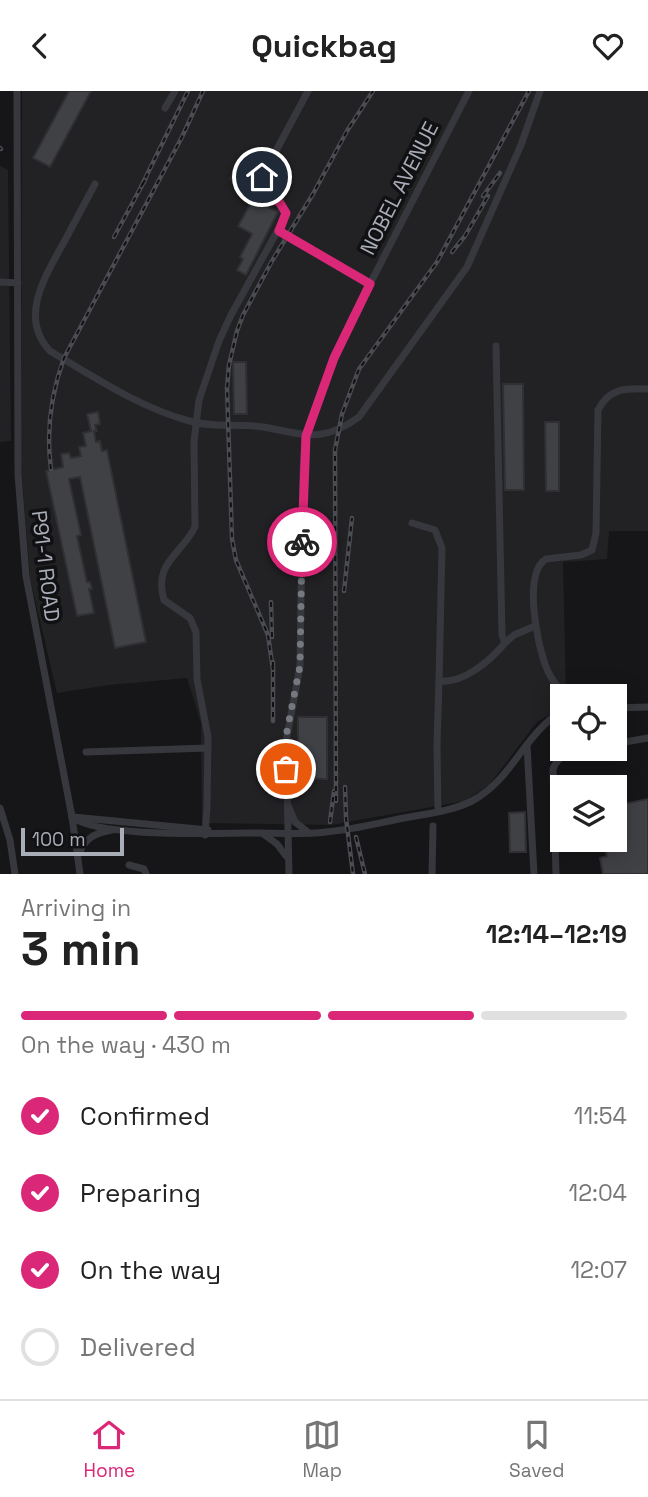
<!DOCTYPE html>
<html lang="en">
<head>
<meta charset="utf-8">
<style>
	:root { --surface:#fff; --page:#f6f6f6; --text:#222; --muted:#767676; --line:#e0e0e0; --accent:#db2777 }
	body { margin:0; font-family:"Space Grotesk",sans-serif; background:var(--page); color:var(--text); height:100vh; display:flex; flex-direction:column; font-size:26px; white-space:nowrap }
	* { box-sizing:border-box; margin:0 }
	p { font-size:23px; color:var(--muted) }
	.icon { flex:none; width:38px; height:38px; fill:none; stroke:currentColor; stroke-width:2; stroke-linecap:round; stroke-linejoin:round }
	.map { position:relative; height:783px; overflow:hidden }
	.details { display:flex; flex-direction:column; background:var(--surface); flex:1 }
	.details>* { flex:none }
	.buttons { position:absolute; left:550px; top:593px; display:grid; gap:14px }
	.buttons a { display:grid; place-items:center; width:77px; height:77px; border-radius:0px; background:var(--surface); box-shadow:0 4px 18px #0003; font-size:35px }
	.scale { position:absolute; left:21px; bottom:18px; width:103px; box-sizing:border-box; padding-left:7px; border:4px solid #a8adb8; border-top:0; font-size:19px; line-height:24px; white-space:nowrap; color:#a8adb8; -webkit-text-stroke:5px #111113; paint-order:stroke }
	.pin { position:absolute; display:grid; place-items:center; width:60px; height:60px; color:#fff; margin:-30px; border:4px solid #fff; border-radius:50%; box-shadow:0 2px 7px #0007 }
	.courier { position:absolute; display:grid; place-items:center; width:70px; height:70px; margin:-35px; border:5px solid #db2777; border-radius:50%; background:#fff; color:#222; box-shadow:0 2px 9px #0007 }
	.summary em { font-style:normal; font-weight:600 }
	.summary div { display:flex; flex-direction:column-reverse }
	.summary { display:flex; align-items:center; justify-content:space-between; height:119px; padding:0 21px }
	h1 { font-size:46px; font-weight:600; line-height:52px }
	.bar { display:grid; grid-template-columns:repeat(4,1fr); gap:10px 7px; align-content:center; height:84px; padding:0 21px }
	.bar i { height:9px; border-radius:5px; background:var(--line) }
	.bar .on { background:var(--accent) }
	.bar p { grid-column:span 4 }
	ol { padding:0 21px; list-style:none }
	li { display:flex; align-items:center; gap:21px; height:77px }
	li p { margin-inline-start:auto }
	li .icon { padding:7px; border-radius:50%; background:var(--accent); color:#fff; stroke-width:4 }
	li:last-child { color:var(--muted) }
	li i { width:38px; height:38px; border:4px solid var(--line); border-radius:50% }
	header { display:flex; justify-content:space-between; align-items:center; height:91px; padding:0 21px; background:var(--surface); font-size:32px; font-weight:600 }
	.tabs { display:flex; justify-content:space-around; align-items:center; height:98px; border-top:2px solid var(--line); background:var(--surface); font-size:19px; color:var(--muted) }
	.tabs a { display:grid; justify-items:center; gap:4px }
	.tabs .on { color:var(--accent) }
	.map>svg:first-child { display:block }
	.built { fill:#222225 }
	.building { fill:#404145; stroke:#303034; stroke-width:2 }
	.lines { fill:none; stroke-linecap:round; stroke-linejoin:round }
	.minor { stroke:#37383d; stroke-width:7 }
	.rail-casing { stroke:#4a4c52; stroke-width:4.5 }
	.rail { stroke:#111113; stroke-width:2; stroke-dasharray:5; stroke-linecap:butt }
	.done { stroke:#757880; stroke-width:7; stroke-dasharray:0 12.6 }
	.route { stroke:#db2777; stroke-width:9 }
	.labels { text-anchor:middle; dominant-baseline:central; stroke-width:7; stroke-linejoin:round; paint-order:stroke }
	.street-label { font-size:21px; fill:#a8adb8; stroke:#111113 }
</style>
</head>
<body>
<header><svg class="icon" aria-label="back" viewBox="0 0 24 24"><path d="M15 5l-7 7 7 7"/></svg>Quickbag<svg class="icon" aria-label="heart" viewBox="0 0 24 24"><path d="M12 20l-8-8c-3-5 5-10 8-4 3-6 11-1 8 4z"/></svg></header>
<div class="map">
<svg width="648" height="783" viewBox="0 0 648 783">
	<rect width="100%" height="100%" fill="#161618"/>
	<g class="built">
		<polygon points="22,0 648,0 648,440 609,440 607,468 563,471 566,605 562,606 562,616 537,631 489,694 465,710 331,734 202,732 201,632 187,587 109,594 57,602 30,487 21,373"/>
		<polygon points="0,75 8,79 11,350 0,351"/>
	</g>
	<g class="building">
		<polygon points="69,0 91,0 50,76 33,67"/>
		<polygon points="243,63 257,70 248,88 256,92 252,100 230,88"/>
		<polygon points="253,108 278,121 246,184 237,179 243,168 240,166 252,143 238,135"/>
		<polygon points="233,271 246,271 247,323 234,323"/>
		<polygon points="503,293 523,293 524,399 505,399"/>
		<polygon points="98,321 100,333 95,334 97,340 94,340 96,351 100,350 102,360 107,359 146,551 115,557 80,386 69,388 81,444 77,445 87,491 90,491 92,498 89,498 94,522 77,525 46,380 63,376 61,363 69,362 71,367 81,365 79,356 86,355 83,342 91,340 87,323"/>
		<polygon points="545,331 559,331 559,400 546,400"/>
		<polygon points="298,626 327,626 327,688 301,688 301,682 294,682 294,653 298,653"/>
		<polygon points="648,708 648,783 603,783 600,767 607,765 604,752 569,759 567,749 614,749 614,715"/>
		<polygon points="525,721 526,761 510,761 509,722"/>
	</g>
	<g class="lines">
		<g class="minor">
			<polyline points="17,0 18,383 26,485 72,726 80,783"/>
			<polyline points="165,17 175,0"/>
			<path d="M95,93C85,112 74,132 64,151C46,184 18,226 50,260C95,287 142,318 193,331C216,337 240,332 263,336C303,343 322,353 359,326L467,176L521,54L540,0"/>
			<polyline points="279,140 370,193"/>
			<polyline points="0,191 18,192"/>
			<polyline points="412,432 435,439 442,457 439,590"/>
			<polyline points="505,552 514,544 535,535"/>
			<path d="M566,606C557,595 549,586 545,573C537,551 523,482 546,468L581,464L592,459L596,442L598,319C609,297 626,297 648,298"/>
			<polyline points="614,617 648,616"/>
			<polyline points="614,653 648,647"/>
			<polyline points="527,654 534,783"/>
			<polyline points="86,661 208,657"/>
			<polyline points="288,714 295,731 309,742"/>
			<polyline points="0,717 10,749 15,783"/>
			<path d="M438,720L437,654L439,590C463,593 490,570 505,552L502,544L496,255"/>
			<path d="M72,726C100,747 213,742 251,742C276,742 301,744 326,741C351,739 375,733 399,728C423,723 450,721 472,710C512,689 524,643 562,620"/>
			<polyline points="73,726 208,739"/>
			<polyline points="262,742 277,753 286,765"/>
			<path d="M205,744L207,717L208,646L197,588L196,541L190,527L164,509C153,472 181,464 195,436L194,351L199,309L219,250L231,224L284,128C287,114 274,107 263,99L262,86L308,0"/>
			<path d="M79,763C85,747 95,742 112,739"/>
			<polyline points="129,774 144,778 146,783"/>
			<polyline points="289,783 286,651 300,575 303,380 305,345 322,298 352,228 469,0"/>
			<polyline points="432,783 433,735"/>
			<path d="M556,783L553,678C559,662 572,661 588,658"/>
		</g>
		<g class="rail-casing">
			<g id="rail">
				<polyline points="0,57 1,58"/>
				<polyline points="141,96 188,0"/>
				<polyline points="483,105 500,82"/>
				<polyline points="114,146 146,87"/>
				<polyline points="452,161 465,145 488,105"/>
				<path d="M51,378C46,341 51,303 64,267L182,46L203,0"/>
				<polyline points="344,500 352,427"/>
				<polyline points="271,511 272,546"/>
				<polyline points="273,571 273,630"/>
				<polyline points="273,579 268,544 236,469 232,448 227,297 229,274 237,240 243,224 272,170 313,103 347,40 373,0"/>
				<polyline points="345,696 346,727 353,783"/>
				<polyline points="336,710 335,359 342,323 359,278 437,171 529,0"/>
				<polyline points="330,731 334,700"/>
				<polyline points="356,746 365,783"/>
			</g>
		</g>
		<use href="#rail" class="rail"/>
	</g>
	<g class="lines">
		<polyline class="done" points="286,678 287,640 300,575 302,451"/>
		<polyline class="route" points="262,86 263,99 280,112 286,122 279,140 370,193 334,267 306,345 302,451"/>
	</g>
	<g class="labels">
		<g class="street-label">
			<text transform="translate(399 97) rotate(-63)">NOBEL AVENUE</text>
			<text transform="translate(46 475) rotate(83)">P91-1 ROAD</text>
		</g>
	</g>
</svg>
<div class="buttons">
<a><svg class="icon" aria-label="locate" viewBox="0 0 24 24"><circle cx="12" cy="12" r="6"/><path d="M12 2v4M12 18v4M2 12h4M18 12h4"/></svg></a>
<a><svg class="icon" aria-label="layers" viewBox="0 0 24 24"><path d="M12 4l9 5-9 5-9-5zM3 14l9 5 9-5"/></svg></a>
</div>
<div class="scale">100 m</div>
<div class="pin" style="left:286px;top:678px;background:#ea580c"><svg class="icon" aria-label="bag" viewBox="0 0 24 24"><path d="M5 8h14l-1 12H6zM9 8a3 3 0 0 1 6 0"/></svg></div>
<div class="pin" style="left:262px;top:86px;background:#1f2937"><svg class="icon" aria-label="home" viewBox="0 0 24 24"><path d="M3 11l9-7 9 7M6 9v11h12V9"/></svg></div>
<div class="courier" style="left:302px;top:451px"><svg class="icon" aria-label="bike" viewBox="0 0 24 24"><circle cx="6" cy="16" r="4"/><circle cx="18" cy="16" r="4"/><path d="M6 16l4-8h5l3 8M10 8l3 8H6M13 5h3"/></svg></div>
</div>
<section class="details">
<div class="summary"><div><h1>3 min</h1><p>Arriving in</p></div><em>12:14–12:19</em></div>
<div class="bar"><i class="on"></i><i class="on"></i><i class="on"></i><i></i><p>On the way · 430 m</p></div>
<ol>
<li><svg class="icon" aria-label="check" viewBox="0 0 24 24"><path d="M5 12l5 5 9-10"/></svg>Confirmed<p>11:54</p></li>
<li><svg class="icon" aria-label="check" viewBox="0 0 24 24"><path d="M5 12l5 5 9-10"/></svg>Preparing<p>12:04</p></li>
<li><svg class="icon" aria-label="check" viewBox="0 0 24 24"><path d="M5 12l5 5 9-10"/></svg>On the way<p>12:07</p></li>
<li><i></i>Delivered</li>
</ol>
</section>
<nav class="tabs">
<a class="on"><svg class="icon" aria-label="home" viewBox="0 0 24 24"><path d="M3 11l9-7 9 7M6 9v11h12V9"/></svg>Home</a>
<a><svg class="icon" aria-label="map" viewBox="0 0 24 24"><path d="M3 6l6-2 6 2 6-2v14l-6 2-6-2-6 2zM9 4v14M15 6v14"/></svg>Map</a>
<a><svg class="icon" aria-label="saved" viewBox="0 0 24 24"><path d="M7 4h10v16l-5-4-5 4z"/></svg>Saved</a>
</nav>
</body>
</html>
